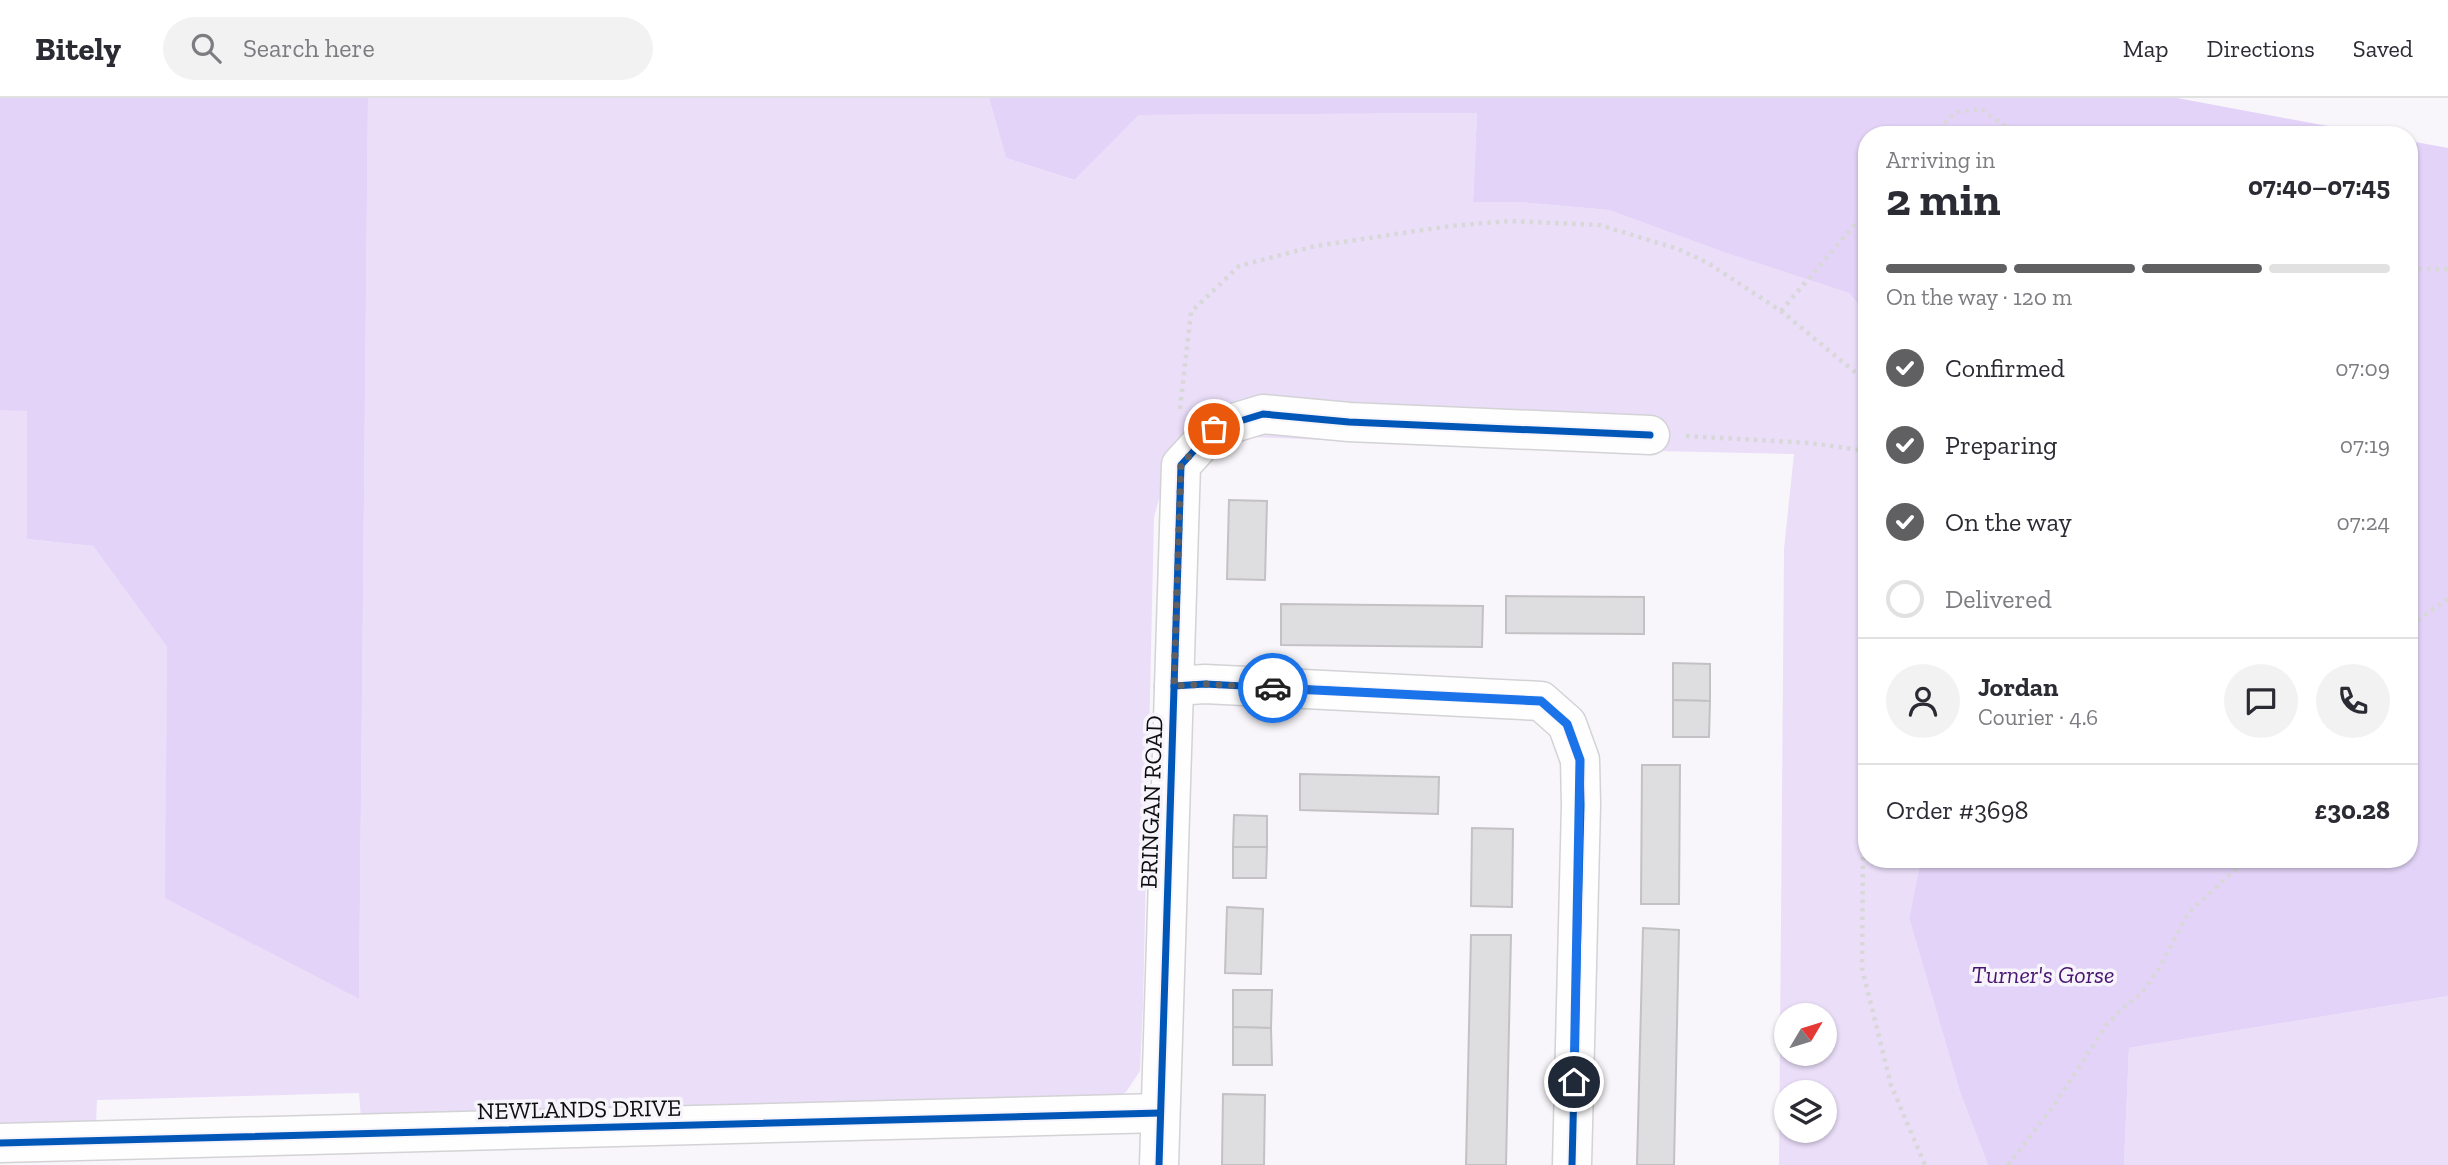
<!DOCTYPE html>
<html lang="en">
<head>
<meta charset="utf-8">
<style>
	:root { --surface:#fff; --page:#f2f2f3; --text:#2b2b33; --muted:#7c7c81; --line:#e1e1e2; --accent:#605f61 }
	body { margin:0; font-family:"Zilla Slab",serif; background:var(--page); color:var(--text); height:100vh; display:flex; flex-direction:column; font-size:26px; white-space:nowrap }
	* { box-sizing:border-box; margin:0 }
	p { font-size:23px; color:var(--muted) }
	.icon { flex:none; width:38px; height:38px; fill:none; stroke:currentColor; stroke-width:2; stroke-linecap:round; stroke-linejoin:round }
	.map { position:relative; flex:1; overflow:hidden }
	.panel { position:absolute; left:1858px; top:28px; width:560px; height:742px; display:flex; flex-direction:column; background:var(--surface); border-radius:28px; box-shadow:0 2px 5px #0004 }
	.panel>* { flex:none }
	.needle { width:46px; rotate:52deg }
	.controls { position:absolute; left:1774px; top:905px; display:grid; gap:14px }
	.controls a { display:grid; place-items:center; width:63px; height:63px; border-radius:50%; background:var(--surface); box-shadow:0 2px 5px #0004; font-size:35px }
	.pin { position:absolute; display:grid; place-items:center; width:60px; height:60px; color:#fff; margin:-30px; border:4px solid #fff; border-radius:50%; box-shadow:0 2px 7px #0007 }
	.courier { position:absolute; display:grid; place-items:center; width:70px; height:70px; margin:-35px; border:5px solid #1a73e8; border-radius:50%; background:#fff; color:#222; box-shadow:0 2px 9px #0007 }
	.head em { font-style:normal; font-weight:800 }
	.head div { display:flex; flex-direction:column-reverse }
	.head { display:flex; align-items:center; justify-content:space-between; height:119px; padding:0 28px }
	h1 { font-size:46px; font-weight:800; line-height:52px }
	.bar { display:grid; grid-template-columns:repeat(4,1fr); gap:10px 7px; align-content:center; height:84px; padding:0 28px }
	.bar i { height:9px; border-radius:5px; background:var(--line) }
	.bar .selected { background:var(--accent) }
	.bar p { grid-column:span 4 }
	.line { display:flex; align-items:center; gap:18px; padding:0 28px; border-top:2px solid var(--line) }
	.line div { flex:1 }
	.round { display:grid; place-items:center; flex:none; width:74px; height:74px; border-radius:37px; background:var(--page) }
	ol { padding:0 28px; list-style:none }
	li { display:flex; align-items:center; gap:21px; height:77px }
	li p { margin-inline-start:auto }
	li .icon { padding:7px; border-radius:50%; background:var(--accent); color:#fff; stroke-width:4 }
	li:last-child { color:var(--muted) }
	li i { width:38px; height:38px; border:4px solid var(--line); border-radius:50% }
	header { display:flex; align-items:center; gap:42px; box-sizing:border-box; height:98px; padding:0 35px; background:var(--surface); border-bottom:2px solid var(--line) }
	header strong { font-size:33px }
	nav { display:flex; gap:38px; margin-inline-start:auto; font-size:24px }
	.search { width:490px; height:63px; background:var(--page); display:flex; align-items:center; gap:18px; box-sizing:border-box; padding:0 24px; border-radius:38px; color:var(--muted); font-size:26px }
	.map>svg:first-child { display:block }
	.green { fill:#eadef9; fill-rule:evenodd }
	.forest { fill:#e3d3f8 }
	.building { fill:#dedde0; stroke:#c3c1c4; stroke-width:2 }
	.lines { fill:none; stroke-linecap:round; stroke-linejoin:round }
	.minor-casing { stroke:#d3d2d5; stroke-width:41 }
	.path { stroke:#d9d8d9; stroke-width:4.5; stroke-dasharray:3.5 5; stroke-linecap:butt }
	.minor { stroke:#fefefe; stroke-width:38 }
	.cycleway-casing { stroke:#f7f5fb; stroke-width:11 }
	.cycleway { stroke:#0057b8; stroke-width:7 }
	.done { stroke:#605f61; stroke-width:7; stroke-dasharray:0 12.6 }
	.route { stroke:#1a73e8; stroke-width:9 }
	.labels { text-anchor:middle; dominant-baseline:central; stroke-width:7; stroke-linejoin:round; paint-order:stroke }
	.street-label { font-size:24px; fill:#0e0d0f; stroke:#f7f5fb }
	.park-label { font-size:24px; font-style:italic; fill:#461471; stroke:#f7f5fb }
</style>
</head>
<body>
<header>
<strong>Bitely</strong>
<div class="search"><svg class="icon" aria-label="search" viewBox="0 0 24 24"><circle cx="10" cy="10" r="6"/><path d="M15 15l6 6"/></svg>Search here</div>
<nav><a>Map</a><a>Directions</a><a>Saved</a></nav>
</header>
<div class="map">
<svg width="2448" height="1067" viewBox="0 0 2448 1067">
	<rect width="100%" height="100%" fill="#f8f6fa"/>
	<g class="green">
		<path d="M368,0H989L1006,60L1073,82L1139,17L1477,15L1473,104H1519L1609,112L1723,154L1849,195L1867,217V761H1921L1909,820L1960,994L1988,1067H1779L1784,451L1794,356L1522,350L1226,338L1165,380L1154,419L1143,907L1140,973L1126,994L1099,1007L361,1020L359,995L97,1002L96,1025L0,1027V312H27V441L93,448L167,549L166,800L359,901ZM1787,917H1825V956H1787ZM1787,994H1825V1032H1787Z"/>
		<polygon points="2448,898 2448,1067 2124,1067 2129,950"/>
	</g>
	<g class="forest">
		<polygon points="0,0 368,0 359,901 165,800 167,549 93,448 27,441 27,313 0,312"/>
		<polygon points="989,0 2177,0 2376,37 1867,37 1867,217 1849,195 1723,154 1609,112 1519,104 1473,104 1477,15 1139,17 1074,82 1006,60"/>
		<polygon points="2410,43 2448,50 2448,898 2129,950 2124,1067 1988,1067 1960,994 1909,820 1921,761 2410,761"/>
	</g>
	<g class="building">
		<polygon points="1229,402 1267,403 1265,482 1227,481"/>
		<polygon points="1506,498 1644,499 1644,536 1506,535"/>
		<polygon points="1281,506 1483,508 1482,549 1281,547"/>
		<polygon points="1673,565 1710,566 1710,603 1673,602"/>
		<polygon points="1673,602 1710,603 1709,639 1673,639"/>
		<polygon points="1642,667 1680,667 1679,806 1641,806"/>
		<polygon points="1300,676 1439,679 1438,716 1300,712"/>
		<polygon points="1234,717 1267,718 1267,749 1233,749"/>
		<polygon points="1472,730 1513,731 1512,809 1471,808"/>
		<polygon points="1233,749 1267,749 1266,780 1233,780"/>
		<polygon points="1227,809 1263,811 1261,876 1225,875"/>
		<polygon points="1643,830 1679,832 1674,1067 1637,1067"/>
		<polygon points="1471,837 1511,837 1506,1067 1466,1067"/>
		<polygon points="1233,892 1272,892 1271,930 1233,929"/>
		<polygon points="1233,929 1271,930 1272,967 1233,967"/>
		<polygon points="1223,996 1265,997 1264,1067 1222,1067"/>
	</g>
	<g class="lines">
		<g class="minor-casing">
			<g id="minor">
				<polyline points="1174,588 1205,586 1541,603 1567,626 1580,662 1581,707 1572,1067"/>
				<polyline points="0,1045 1160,1015"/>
				<polyline points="1159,1067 1181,367 1214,331 1263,316 1349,324 1650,337"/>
			</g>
		</g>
		<g class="path">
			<polyline points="1932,37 1956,14 1981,11 2018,37"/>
			<polyline points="2410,171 2448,171"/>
			<polyline points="1781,213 1867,112"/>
			<polyline points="1180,311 1191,214 1239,168 1315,148 1451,128 1509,123 1600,127 1678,151 1708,165 1781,213 1867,284"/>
			<polyline points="1686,338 1810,345 1867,353"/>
			<polyline points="2410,527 2448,501"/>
			<polyline points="1867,734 1863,749 1862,870 1891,987 1925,1067"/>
			<polyline points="2008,1067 2053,1009 2107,926 2126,907 2140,897 2160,869 2188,815 2247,761"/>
		</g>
		<use href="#minor" class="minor"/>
		<g class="cycleway-casing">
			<g id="cycleway">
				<polyline points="1174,588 1205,586 1541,603 1567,626 1580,662 1581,707 1572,1067"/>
				<polyline points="0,1045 1160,1015"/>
				<polyline points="1159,1067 1181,367 1214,331 1263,316 1349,324 1650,337"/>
			</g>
		</g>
		<use href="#cycleway" class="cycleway"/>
	</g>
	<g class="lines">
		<polyline class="done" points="1214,331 1181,367 1174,588 1205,586 1273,590"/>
		<polyline class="route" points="1273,590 1541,603 1567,626 1580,662 1574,984"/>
	</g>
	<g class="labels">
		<g class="street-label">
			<text transform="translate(1151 704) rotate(-88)">BRINGAN ROAD</text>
			<text transform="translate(579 1011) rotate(-1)">NEWLANDS DRIVE</text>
		</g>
		<g class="park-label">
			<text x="2043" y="876">Turner's Gorse</text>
		</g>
	</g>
</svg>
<div class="controls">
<a><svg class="needle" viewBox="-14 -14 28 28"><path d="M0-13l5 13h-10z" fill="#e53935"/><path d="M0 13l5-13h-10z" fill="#7c7c81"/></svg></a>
<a><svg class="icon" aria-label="layers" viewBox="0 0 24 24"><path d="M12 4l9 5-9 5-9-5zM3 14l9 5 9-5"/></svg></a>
</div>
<div class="pin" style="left:1214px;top:331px;background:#ea580c"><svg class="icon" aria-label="bag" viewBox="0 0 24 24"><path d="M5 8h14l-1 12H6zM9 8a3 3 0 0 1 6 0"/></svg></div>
<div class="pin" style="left:1574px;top:984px;background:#1f2937"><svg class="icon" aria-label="home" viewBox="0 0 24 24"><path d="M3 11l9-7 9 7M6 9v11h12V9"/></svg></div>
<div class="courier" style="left:1273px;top:590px"><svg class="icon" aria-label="car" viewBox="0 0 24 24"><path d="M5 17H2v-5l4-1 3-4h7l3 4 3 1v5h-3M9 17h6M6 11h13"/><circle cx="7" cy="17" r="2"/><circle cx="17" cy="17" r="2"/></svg></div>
<section class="panel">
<div class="head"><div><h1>2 min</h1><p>Arriving in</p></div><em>07:40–07:45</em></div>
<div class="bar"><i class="selected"></i><i class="selected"></i><i class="selected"></i><i></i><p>On the way · 120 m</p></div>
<ol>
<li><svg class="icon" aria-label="check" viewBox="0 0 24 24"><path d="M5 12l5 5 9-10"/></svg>Confirmed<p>07:09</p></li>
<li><svg class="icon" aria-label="check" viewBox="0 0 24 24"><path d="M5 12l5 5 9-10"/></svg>Preparing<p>07:19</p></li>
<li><svg class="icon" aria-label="check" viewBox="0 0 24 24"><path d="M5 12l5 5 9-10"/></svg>On the way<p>07:24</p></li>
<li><i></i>Delivered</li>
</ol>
<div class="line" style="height:126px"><a class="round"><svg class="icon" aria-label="person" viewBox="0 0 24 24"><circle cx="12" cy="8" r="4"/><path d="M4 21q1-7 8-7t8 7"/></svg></a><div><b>Jordan</b><p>Courier · 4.6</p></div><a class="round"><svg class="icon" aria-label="chat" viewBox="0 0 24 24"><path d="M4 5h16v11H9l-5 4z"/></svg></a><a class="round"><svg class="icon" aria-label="phone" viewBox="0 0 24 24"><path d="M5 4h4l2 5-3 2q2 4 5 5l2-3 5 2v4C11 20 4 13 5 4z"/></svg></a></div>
<div class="line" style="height:91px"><div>Order #3698</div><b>£30.28</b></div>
</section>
</div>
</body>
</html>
